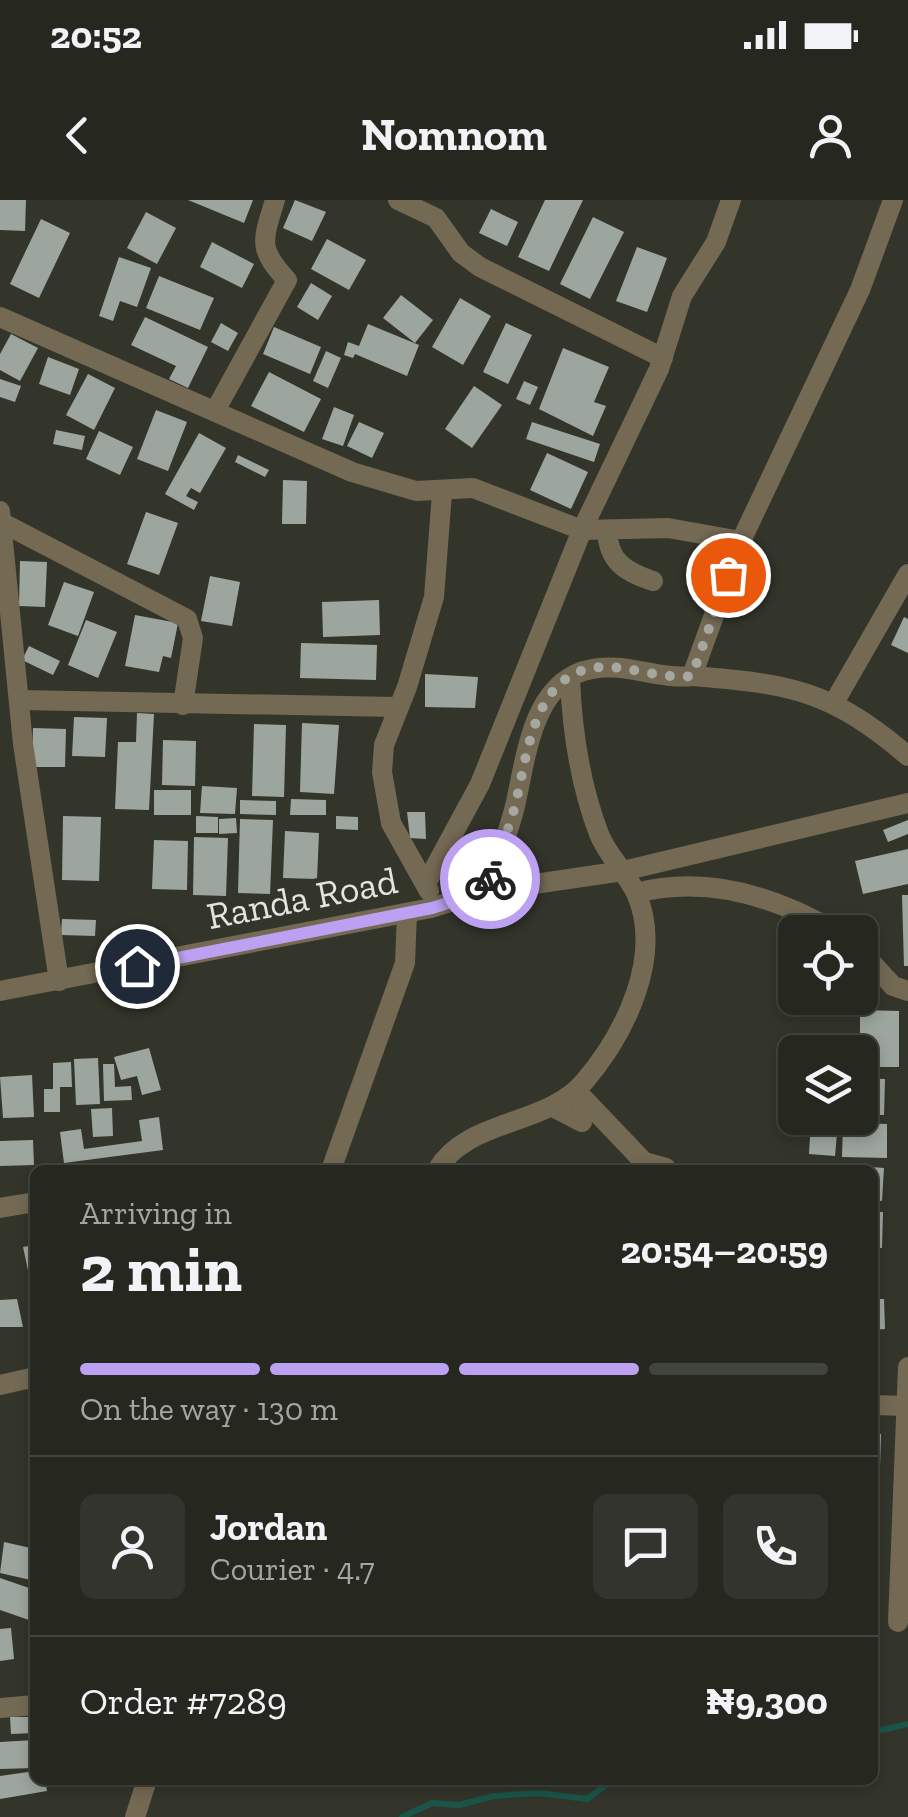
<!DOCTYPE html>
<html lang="en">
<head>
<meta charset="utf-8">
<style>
	:root { --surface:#262820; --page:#32342d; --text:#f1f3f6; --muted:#a4a6a5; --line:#42443e; --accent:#bca0f2 }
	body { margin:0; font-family:"Zilla Slab",serif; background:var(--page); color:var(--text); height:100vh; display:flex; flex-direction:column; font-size:38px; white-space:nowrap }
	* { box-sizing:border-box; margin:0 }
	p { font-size:32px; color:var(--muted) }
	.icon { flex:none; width:55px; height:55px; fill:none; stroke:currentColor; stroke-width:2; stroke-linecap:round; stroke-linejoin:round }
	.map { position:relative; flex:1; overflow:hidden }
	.side { position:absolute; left:30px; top:965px; width:848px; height:620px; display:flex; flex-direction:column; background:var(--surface); border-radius:15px; box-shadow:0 5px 15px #0003,0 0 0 2px var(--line) }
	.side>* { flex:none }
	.tools { position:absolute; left:778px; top:715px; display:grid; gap:20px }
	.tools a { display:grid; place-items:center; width:100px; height:100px; border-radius:15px; background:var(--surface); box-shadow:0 5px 15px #0003,0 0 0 2px var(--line); font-size:50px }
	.pin { position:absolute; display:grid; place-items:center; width:85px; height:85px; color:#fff; margin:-42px; border:5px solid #fff; border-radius:50%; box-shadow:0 2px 10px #0007 }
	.courier { position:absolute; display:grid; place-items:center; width:100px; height:100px; margin:-50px; border:8px solid #bca0f2; border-radius:50%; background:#fff; color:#222; box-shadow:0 2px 12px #0007 }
	.head em { font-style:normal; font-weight:800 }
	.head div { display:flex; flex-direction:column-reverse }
	.head { display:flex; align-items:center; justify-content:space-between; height:170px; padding:0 50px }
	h1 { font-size:65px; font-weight:800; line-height:75px }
	.bar { display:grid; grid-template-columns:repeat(4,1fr); gap:15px 10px; align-content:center; height:120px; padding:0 50px }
	.bar i { height:12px; border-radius:8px; background:var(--line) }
	.bar .selected { background:var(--accent) }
	.bar p { grid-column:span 4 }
	.line { display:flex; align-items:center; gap:25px; padding:0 50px; border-top:2px solid var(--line) }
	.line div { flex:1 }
	.round { display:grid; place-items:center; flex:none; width:105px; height:105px; border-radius:15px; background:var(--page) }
	.status { display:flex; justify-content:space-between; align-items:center; height:70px; padding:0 50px; background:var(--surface); direction:ltr }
	.status svg { height:28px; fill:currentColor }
	header { display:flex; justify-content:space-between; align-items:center; height:130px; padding:0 50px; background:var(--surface); font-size:45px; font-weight:800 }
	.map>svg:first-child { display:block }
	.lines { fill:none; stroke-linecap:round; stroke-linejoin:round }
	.stream { stroke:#1a554a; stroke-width:6 }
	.building { fill:#9da69e }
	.street { stroke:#746953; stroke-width:20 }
	.done { stroke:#a5a7a0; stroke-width:10; stroke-dasharray:0 18 }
	.route { stroke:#bca0f2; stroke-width:12 }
	.labels { text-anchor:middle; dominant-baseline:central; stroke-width:10; stroke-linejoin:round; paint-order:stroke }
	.street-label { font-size:38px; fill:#e3e5df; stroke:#33352b }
</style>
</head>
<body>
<div class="status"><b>20:52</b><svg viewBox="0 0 49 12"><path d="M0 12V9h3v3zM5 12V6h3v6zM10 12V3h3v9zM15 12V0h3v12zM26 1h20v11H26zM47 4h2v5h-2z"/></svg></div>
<header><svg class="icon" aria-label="back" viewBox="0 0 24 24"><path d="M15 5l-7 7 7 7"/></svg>Nomnom<svg class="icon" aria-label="person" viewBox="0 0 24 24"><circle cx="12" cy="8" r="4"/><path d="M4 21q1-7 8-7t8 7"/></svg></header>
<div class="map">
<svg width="908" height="1617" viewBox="0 0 908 1617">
	<rect width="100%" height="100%" fill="#33352b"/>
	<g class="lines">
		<g class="stream">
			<polyline points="872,1532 908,1524"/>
			<polyline points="402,1617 432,1603 459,1605 494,1596 538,1593 587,1599 613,1580"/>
		</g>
	</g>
	<g class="building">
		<polygon points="0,0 26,0 25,31 0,30"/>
		<polygon points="188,0 253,0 244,23"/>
		<polygon points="295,0 326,12 312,41 283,28"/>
		<polygon points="545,0 583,0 549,71 518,57"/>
		<polygon points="491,9 518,22 507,46 479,33"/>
		<polygon points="146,12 176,28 157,64 127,48"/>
		<polygon points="593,17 624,32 590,99 560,84"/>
		<polygon points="41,19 70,33 39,98 10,84"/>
		<polygon points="327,39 366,60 349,90 311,69"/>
		<polygon points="212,42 254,64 242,88 200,67"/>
		<polygon points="637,47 667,58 647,112 616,101"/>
		<polygon points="119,57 151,68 137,107 120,101 113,121 99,116"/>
		<polygon points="159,76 214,98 200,130 146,108"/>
		<polygon points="311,83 332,96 318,120 297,107"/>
		<polygon points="401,95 433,120 415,143 383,118"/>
		<polygon points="460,98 491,116 463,165 432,147"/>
		<polygon points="145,117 208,147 188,188 169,179 176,166 131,145"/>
		<polygon points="221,123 238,133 228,151 211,142"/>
		<polygon points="506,123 532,135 508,184 483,172"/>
		<polygon points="368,124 419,145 407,176 355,154 353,158 344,155 348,142 359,146"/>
		<polygon points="274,127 321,147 310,174 263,154"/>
		<polygon points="11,134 38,148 20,181 0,170 0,154"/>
		<polygon points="563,148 609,167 594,202 606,206 593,236 539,209"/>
		<polygon points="326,151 341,158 328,188 313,181"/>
		<polygon points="48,157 79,169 70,195 39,184"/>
		<polygon points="269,172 321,199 304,232 251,206"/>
		<polygon points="88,174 115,188 94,230 66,215"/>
		<polygon points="0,179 21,186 15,202 0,197"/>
		<polygon points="524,181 538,187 530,205 516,199"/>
		<polygon points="474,186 502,205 472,248 445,229"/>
		<polygon points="334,207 354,215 343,246 322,239"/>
		<polygon points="156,210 187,222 168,271 137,259"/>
		<polygon points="359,222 384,233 372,258 347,246"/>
		<polygon points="532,222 600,244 594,262 526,239"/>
		<polygon points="56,230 85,236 82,250 53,244"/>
		<polygon points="99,231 133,247 120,275 86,259"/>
		<polygon points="199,233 226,248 200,293 191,288 186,296 198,302 194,310 165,294"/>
		<polygon points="547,253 588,272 571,309 530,290"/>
		<polygon points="238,255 269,270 265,277 235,262"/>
		<polygon points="283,280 307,281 306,324 282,324"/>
		<polygon points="146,312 178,323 159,375 127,364"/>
		<polygon points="20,361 47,362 45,407 19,406"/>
		<polygon points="210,376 240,382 232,426 201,421"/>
		<polygon points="64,382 94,392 78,436 48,425"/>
		<polygon points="379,400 380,435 323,437 322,402"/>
		<polygon points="135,415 178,423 171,458 163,456 159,472 125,466"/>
		<polygon points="904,417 908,419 908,453 891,445"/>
		<polygon points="86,420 117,432 98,478 68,465"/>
		<polygon points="301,443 377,445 376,480 300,478"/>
		<polygon points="29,446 60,461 53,475 22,460"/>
		<polygon points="425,474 478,477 475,508 425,507"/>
		<polygon points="137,513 154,514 149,610 115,609 118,542 136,542"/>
		<polygon points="74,517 107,518 105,557 72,556"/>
		<polygon points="302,523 339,525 334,594 300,592"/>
		<polygon points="254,524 286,525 284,597 252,596"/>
		<polygon points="33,528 66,529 65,567 32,567"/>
		<polygon points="163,540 196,541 195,586 162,585"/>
		<polygon points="202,586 237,588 235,614 200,613"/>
		<rect x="154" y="590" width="37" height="25"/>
		<polygon points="291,599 326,600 326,615 290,615"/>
		<polygon points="240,600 276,601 276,615 240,614"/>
		<polygon points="407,612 425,612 426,639 410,638"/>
		<polygon points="63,616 101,617 99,681 62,680"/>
		<polygon points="196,616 218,617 218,633 196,633"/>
		<polygon points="336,616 358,617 358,630 336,629"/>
		<polygon points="236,618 237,633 219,634 219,619"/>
		<polygon points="240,619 273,620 270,694 238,693"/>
		<polygon points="908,620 908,634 888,642 883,630"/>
		<polygon points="285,631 319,633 317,679 283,678"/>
		<polygon points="194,637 228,638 226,696 193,695"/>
		<polygon points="154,640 188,641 187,690 152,689"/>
		<polygon points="908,649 908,684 863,694 855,661"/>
		<polygon points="902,695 908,695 908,766 904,766"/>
		<polygon points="62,719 96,720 95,736 61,735"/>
		<polygon points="860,810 899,811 899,867 860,867"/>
		<polygon points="149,848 161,890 142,895 137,876 121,880 114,857"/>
		<polygon points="98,858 100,904 76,905 74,859"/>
		<polygon points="71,862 72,887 60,887 60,912 44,912 44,889 53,889 53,863"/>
		<polygon points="103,864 114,864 115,887 131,886 132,900 104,901"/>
		<polygon points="32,875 34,917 3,918 0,877"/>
		<polygon points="860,878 885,879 884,915 860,915"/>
		<polygon points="112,908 113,936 93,937 91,909"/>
		<polygon points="159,917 163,950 64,963 60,932 81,929 84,949 142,941 139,920"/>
		<polygon points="811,920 838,922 835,956 809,954"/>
		<polygon points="843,923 887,924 887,958 842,957"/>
		<polygon points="33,940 34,965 0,966 0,941"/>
		<polygon points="872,967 884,968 882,1001 872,1000"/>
		<polygon points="872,1012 883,1012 882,1048 872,1048"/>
		<polygon points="35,1045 35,1074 29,1075 23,1047"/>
		<polygon points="17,1099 23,1127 0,1127 0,1100"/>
		<polygon points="872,1099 884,1099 885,1129 872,1130"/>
		<polygon points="872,1234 881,1234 880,1266 872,1266"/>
		<polygon points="4,1342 35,1349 35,1381 0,1373"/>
		<polygon points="0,1378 35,1390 29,1420 0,1410"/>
		<polygon points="11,1428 14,1459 0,1461 0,1429"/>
		<polygon points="10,1517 35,1517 35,1533 11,1534"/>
		<polygon points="35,1540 35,1568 0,1569 0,1542"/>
		<polygon points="35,1571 35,1580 45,1580 47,1591 0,1599 0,1576"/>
	</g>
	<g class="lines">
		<g class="street">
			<polyline points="398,0 436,18 461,53 480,67 663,158"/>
			<polyline points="0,117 352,272 416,291 473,288 582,330 668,328 741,341"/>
			<path d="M215,211L287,80C257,48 263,40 275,0"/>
			<polyline points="0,311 23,544 59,781"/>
			<polyline points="1,322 187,419 193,438 183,505"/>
			<path d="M607,330C608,361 625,372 653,381"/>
			<path d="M692,476C792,484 830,490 908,556"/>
			<polyline points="19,500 396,507"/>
			<polyline points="835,501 908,374"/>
			<polyline points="427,682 480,584 582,330 659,169 682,96 716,42 731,0"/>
			<polyline points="429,691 391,623 382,572 384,545 407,487 434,397 442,293"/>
			<path d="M486,691C496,664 507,637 514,610C526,563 530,480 592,469C624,462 659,480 692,476L741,341L860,90L893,0"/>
			<path d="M636,693C706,675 775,696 836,732"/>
			<polyline points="860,750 893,786 908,791"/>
			<polyline points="0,791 431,708 486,691 623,671 908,603"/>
			<polyline points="553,907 582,922 583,898 644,962 666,968"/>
			<polyline points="331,970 405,763 407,713"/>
			<path d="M437,970C468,918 545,927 584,882C625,834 664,756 636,693C626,672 607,655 599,634C580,584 572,531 570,478"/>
			<polyline points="0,1008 35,1002"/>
			<polyline points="0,1185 35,1177"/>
			<polyline points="872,1205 908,1206"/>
			<polyline points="898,1422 908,1167"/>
			<polyline points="0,1508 35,1505"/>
			<polyline points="135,1617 147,1580"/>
		</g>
	</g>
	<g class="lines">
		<path class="done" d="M490,679C498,657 506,636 513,613C527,566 529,478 593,468C625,463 659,480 692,476L728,375"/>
		<polyline class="route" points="137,766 432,708 486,691 490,679"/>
	</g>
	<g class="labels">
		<g class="street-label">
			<text transform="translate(302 698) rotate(-11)">Randa Road</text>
		</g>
	</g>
</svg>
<div class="tools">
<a><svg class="icon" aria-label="locate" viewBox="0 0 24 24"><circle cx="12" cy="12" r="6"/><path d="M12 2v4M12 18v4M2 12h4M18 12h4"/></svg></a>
<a><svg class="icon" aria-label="layers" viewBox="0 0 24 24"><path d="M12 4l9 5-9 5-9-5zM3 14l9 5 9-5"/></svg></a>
</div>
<div class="pin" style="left:728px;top:375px;background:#ea580c"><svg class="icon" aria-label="bag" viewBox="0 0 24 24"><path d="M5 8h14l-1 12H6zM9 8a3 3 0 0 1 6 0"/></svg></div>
<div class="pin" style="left:137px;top:766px;background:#1f2937"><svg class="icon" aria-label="home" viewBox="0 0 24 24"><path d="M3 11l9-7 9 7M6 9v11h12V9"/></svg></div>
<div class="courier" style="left:490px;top:679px"><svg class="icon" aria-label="bike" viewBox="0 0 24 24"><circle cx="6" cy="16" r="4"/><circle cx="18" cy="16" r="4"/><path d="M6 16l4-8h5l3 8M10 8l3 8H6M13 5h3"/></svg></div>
<section class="side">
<div class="head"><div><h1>2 min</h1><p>Arriving in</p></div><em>20:54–20:59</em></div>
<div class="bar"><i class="selected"></i><i class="selected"></i><i class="selected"></i><i></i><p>On the way · 130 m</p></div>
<div class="line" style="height:180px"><a class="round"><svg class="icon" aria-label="person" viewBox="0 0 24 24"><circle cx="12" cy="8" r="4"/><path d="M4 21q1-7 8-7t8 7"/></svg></a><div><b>Jordan</b><p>Courier · 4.7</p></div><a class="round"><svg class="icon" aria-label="chat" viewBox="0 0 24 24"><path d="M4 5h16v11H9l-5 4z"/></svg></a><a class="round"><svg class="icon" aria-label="phone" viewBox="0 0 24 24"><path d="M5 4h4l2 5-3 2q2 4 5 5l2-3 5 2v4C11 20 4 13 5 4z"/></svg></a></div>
<div class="line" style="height:130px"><div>Order #7289</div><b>₦9,300</b></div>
</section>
</div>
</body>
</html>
